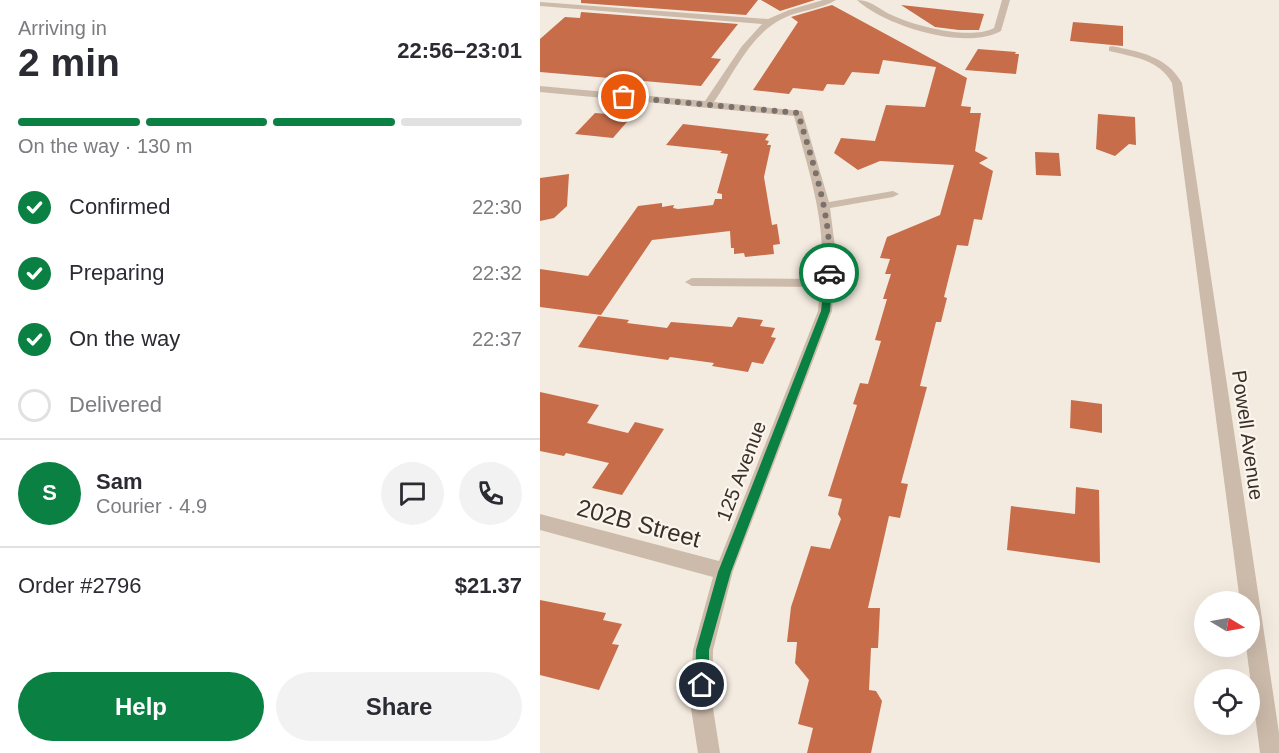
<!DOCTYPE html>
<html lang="en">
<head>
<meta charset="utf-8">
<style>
	:root { --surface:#fff; --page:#f2f2f3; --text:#2b2b33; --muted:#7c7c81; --line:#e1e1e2; --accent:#0b8043 }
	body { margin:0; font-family:Helvetica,sans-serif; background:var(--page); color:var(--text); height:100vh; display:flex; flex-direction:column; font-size:22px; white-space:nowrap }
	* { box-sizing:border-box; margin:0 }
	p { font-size:20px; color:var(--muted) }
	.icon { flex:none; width:33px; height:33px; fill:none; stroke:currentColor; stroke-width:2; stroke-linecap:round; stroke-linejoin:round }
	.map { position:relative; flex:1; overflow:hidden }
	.panel { display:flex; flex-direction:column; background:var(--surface); width:540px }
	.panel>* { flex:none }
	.needle { width:39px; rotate:100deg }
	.controls { position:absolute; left:654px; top:591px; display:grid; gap:12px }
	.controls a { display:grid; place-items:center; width:66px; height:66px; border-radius:50%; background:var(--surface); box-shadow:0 6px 24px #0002; font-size:30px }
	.pin { position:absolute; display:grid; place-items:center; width:51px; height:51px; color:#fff; margin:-26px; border:3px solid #fff; border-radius:50%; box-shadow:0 2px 6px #0007 }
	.courier { position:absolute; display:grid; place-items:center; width:60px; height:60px; margin:-30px; border:4px solid #0b8043; border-radius:50%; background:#fff; color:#222; box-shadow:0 2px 8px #0007 }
	.head em { font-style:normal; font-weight:600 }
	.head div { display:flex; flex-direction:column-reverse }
	.head { display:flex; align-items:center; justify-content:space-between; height:102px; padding:0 18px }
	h1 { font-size:39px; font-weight:600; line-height:45px }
	.bar { display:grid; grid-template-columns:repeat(4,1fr); gap:9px 6px; align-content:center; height:72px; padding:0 18px }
	.bar i { height:8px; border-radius:4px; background:var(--line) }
	.bar .selected { background:var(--accent) }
	.bar p { grid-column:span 4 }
	.line { display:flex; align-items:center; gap:15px; padding:0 18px; border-top:2px solid var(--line) }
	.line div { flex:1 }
	.round { display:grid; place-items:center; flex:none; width:63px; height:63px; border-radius:32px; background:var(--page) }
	ol { padding:0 18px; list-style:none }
	li { display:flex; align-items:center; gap:18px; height:66px }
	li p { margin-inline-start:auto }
	li .icon { padding:6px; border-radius:50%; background:var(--accent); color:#fff; stroke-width:4 }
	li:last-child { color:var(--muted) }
	li i { width:33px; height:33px; border:3px solid var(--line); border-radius:50% }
	.primary-button { display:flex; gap:12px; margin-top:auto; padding:12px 18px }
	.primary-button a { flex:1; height:69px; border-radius:36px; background:var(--accent); color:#fff; font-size:24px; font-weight:600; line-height:69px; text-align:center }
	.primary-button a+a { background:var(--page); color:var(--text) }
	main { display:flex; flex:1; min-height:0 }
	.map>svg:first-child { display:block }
	.building { fill:#c76d4a }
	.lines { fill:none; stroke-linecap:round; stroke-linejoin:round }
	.minor { fill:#ccbbab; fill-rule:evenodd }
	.route { fill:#0b8043 }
	.done { stroke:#7b716a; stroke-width:6; stroke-dasharray:0 10.8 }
	.labels { text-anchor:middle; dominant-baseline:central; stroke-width:4.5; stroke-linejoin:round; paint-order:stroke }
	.street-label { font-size:20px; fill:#3a302a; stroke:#fbf5ed }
	.near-street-label { font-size:24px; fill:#3a302a; stroke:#fbf5ed }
</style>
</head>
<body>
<main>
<section class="panel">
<div class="head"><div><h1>2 min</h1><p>Arriving in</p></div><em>22:56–23:01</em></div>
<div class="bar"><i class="selected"></i><i class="selected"></i><i class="selected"></i><i></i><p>On the way · 130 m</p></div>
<ol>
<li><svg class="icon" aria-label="check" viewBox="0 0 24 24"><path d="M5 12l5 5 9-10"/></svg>Confirmed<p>22:30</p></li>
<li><svg class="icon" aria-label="check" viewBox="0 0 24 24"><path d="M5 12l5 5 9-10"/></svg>Preparing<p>22:32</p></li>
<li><svg class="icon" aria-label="check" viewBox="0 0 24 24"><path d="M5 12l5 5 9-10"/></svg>On the way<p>22:37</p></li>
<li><i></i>Delivered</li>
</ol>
<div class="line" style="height:108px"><b class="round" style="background:var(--accent);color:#fff">S</b><div><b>Sam</b><p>Courier · 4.9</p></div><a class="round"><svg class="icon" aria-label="chat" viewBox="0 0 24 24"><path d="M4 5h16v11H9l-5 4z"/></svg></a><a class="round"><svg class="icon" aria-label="phone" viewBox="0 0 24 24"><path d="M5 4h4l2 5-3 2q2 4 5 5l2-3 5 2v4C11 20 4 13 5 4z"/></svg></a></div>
<div class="line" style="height:78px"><div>Order #2796</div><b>$21.37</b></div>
<div class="primary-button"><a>Help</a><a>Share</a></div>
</section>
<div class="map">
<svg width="739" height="753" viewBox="0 0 739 753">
	<rect width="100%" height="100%" fill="#f4ebe0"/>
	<g class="building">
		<polygon points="41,0 218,0 206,15 41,3"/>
		<polygon points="221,0 275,0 240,11"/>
		<polygon points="292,5 427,78 421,106 431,107 430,113 441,113 435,151 448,158 439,163 453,171 442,220 434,219 428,246 417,245 404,297 407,298 401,322 396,322 380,386 387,387 361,483 368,484 360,518 349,516 328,608 340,608 338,648 331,648 329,690 336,691 342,701 331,753 267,753 273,728 258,724 269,680 255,663 257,642 247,642 251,607 271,546 290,549 301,519 298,514 302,499 288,496 317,405 313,404 320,383 328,384 341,341 335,340 347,299 343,299 351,274 345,274 350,259 340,258 347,237 400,215 414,165 340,161 318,170 294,153 301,138 335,141 346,105 385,107 396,67 343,60 339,74 312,72 304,85 287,84 283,91 253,88 249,94 213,90 258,22 251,17"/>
		<polygon points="361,5 444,14 439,30 419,30 395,27"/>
		<polygon points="41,12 198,24 171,58 181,59 161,86 0,72 0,39 25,17 40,18"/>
		<polygon points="533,22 583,26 583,46 530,41"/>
		<polygon points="438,49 476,52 475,54 479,54 476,74 425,70"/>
		<polygon points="55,113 92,116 73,138 35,134"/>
		<polygon points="558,114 595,117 596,145 589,144 575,156 556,149"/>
		<polygon points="143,124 229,134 225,140 229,141 227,145 231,145 224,177 232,225 237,224 240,244 233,245 234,254 205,257 204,253 194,254 194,248 191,248 190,231 112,240 61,315 0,307 0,269 48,276 98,206 122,203 122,207 134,205 133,208 138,209 173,205 175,199 182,199 182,194 177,193 188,154 180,153 182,151 126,145"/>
		<polygon points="495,152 519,153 521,176 496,175"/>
		<polygon points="29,174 27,206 14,218 0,221 0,178"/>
		<polygon points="58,316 89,320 87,323 127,328 131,322 192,327 198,317 223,320 220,326 235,328 231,337 236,338 223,364 212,362 208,372 172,366 174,363 130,357 128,360 38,347"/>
		<polygon points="0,392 59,405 47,423 88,433 95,422 124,429 82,495 52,488 69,463 26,453 24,456 0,451"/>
		<polygon points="531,400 562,404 562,433 530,428"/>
		<polygon points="536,487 559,490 560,563 467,550 471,506 535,514"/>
		<polygon points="0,600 66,613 63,620 82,624 72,644 79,645 59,690 0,675"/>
	</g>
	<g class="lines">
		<g class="minor">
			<path d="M283,0H296C282,9 260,10 244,18C211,33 194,73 174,102L262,111L289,202L353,191L359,194L353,197L290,208L296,255L292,311L193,571L173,650L172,702L180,753H158L150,702L153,650L173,577L0,530V514L179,561L278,311L280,287L152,286L145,282L152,278L281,279C287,222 268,169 254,116L0,92V86L165,101L202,46L222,24L0,6V2L228,19L249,10Z"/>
			<path d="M317,0C332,0 341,11 354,16C378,27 431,40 454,28L462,0H470L461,31C426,51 345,26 317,0Z"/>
			<path d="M572,46C600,52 627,56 642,83L739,733V753H720L706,646H710V602H700L632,83C619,59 593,57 569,51V47Z"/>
		</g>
	</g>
	<polygon class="route" points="289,270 293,273 290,311 191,572 169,650 169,685 167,689 162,691 157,689 155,685 156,650 178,572 281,311 285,273"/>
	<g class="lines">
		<path class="done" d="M84,97L258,113C273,164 293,219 289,273"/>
	</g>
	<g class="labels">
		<g class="street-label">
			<text transform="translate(708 435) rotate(82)">Powell Avenue</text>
			<text transform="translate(201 471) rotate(-69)">125 Avenue</text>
		</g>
		<g class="near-street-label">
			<text transform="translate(99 523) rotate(15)">202B Street</text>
		</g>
	</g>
</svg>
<div class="controls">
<a><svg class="needle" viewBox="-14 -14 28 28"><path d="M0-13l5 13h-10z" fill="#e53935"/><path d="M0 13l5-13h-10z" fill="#7c7c81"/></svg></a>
<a><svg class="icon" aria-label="locate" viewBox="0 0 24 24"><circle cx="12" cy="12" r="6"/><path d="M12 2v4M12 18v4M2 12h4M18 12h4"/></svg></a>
</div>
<div class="pin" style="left:84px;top:97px;background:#ea580c"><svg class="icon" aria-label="bag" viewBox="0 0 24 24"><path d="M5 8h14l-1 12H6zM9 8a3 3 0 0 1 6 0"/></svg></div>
<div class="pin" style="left:162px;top:685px;background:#1f2937"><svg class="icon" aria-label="home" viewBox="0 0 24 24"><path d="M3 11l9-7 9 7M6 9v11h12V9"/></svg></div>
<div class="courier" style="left:289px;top:273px"><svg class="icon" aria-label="car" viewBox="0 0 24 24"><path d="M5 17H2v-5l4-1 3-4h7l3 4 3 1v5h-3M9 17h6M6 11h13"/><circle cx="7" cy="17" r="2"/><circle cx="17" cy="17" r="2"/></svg></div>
</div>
</main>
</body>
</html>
